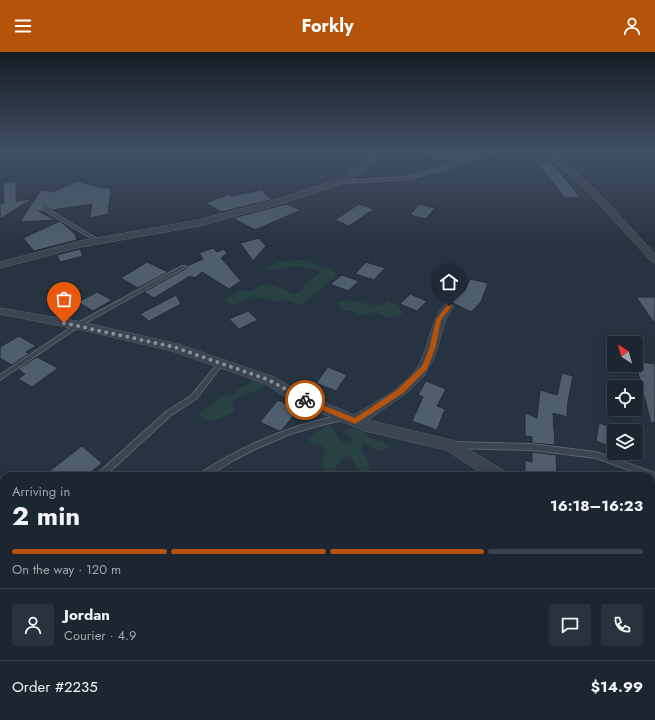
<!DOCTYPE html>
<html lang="en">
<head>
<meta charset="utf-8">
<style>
	:root { --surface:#1c2631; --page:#29323d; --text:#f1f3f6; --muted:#a0a5ab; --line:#3a434d; --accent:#b45309 }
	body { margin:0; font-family:Jost,sans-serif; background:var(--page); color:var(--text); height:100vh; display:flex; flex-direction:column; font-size:15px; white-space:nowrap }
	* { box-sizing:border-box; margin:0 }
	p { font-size:13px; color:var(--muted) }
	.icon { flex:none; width:22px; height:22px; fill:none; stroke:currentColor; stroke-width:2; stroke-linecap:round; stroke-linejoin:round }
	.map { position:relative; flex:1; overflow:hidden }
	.panel { position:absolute; left:0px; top:420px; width:655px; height:248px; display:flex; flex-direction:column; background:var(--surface); border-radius:12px 12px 0 0; box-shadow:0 4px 16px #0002,0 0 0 1px var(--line) }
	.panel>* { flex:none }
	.needle { width:26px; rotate:323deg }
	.tools { position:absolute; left:607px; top:284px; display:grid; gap:8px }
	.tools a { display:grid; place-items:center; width:36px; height:36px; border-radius:4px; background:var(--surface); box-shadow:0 4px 16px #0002,0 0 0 1px var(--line); font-size:20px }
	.pin { position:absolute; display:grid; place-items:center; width:34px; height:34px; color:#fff; margin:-41px -17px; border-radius:50% 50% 50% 0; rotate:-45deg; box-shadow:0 0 4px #0007 }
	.pin .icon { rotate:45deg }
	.courier { position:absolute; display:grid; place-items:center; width:40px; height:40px; margin:-20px; border:3px solid #b45309; border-radius:50%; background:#fff; color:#222; box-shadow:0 1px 5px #0007 }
	.headline em { font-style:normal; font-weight:700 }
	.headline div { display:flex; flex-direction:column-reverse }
	.headline { display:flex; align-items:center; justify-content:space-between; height:68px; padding:0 12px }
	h1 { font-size:26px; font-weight:700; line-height:30px }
	.bar { display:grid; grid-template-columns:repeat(4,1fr); gap:6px 4px; align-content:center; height:48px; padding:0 12px }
	.bar i { height:5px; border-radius:3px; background:var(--line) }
	.bar .selected { background:var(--accent) }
	.bar p { grid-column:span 4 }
	.line { display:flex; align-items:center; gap:10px; padding:0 12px; border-top:1px solid var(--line) }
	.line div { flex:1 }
	.round { display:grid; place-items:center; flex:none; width:42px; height:42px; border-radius:4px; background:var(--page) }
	header { display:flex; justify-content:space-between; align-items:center; height:52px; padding:0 12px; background:var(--accent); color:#fff; font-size:18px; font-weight:700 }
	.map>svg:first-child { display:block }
	.green { fill:#284142 }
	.building { fill:#4f5e6c; stroke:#212c38 }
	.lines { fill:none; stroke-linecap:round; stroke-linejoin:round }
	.service-casing { stroke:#58636e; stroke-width:2 }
	.minor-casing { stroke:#58636e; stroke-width:1 }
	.service { fill:#3a4551; fill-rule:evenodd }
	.minor { fill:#3a4551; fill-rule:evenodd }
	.route { fill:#b45309 }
	.done { stroke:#848f9b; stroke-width:4; stroke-dasharray:0 7.2 }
</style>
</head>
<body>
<header><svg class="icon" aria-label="menu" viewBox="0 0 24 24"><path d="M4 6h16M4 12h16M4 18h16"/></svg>Forkly<svg class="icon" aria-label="person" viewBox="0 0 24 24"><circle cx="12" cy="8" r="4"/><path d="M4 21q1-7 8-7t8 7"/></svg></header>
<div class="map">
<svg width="655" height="668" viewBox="0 0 655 668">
	<rect width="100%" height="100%" fill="#263341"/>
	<g class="green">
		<polygon points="9,99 62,99 0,105 0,101"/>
		<polygon points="328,101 336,103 338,106 330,110 309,109 309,107 321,102"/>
		<path d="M306,208C311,209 315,212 319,214C326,216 334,215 336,224L304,251L298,253L288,248L276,250L253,244L232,254L224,248L238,239H251L261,233L267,232L284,237L293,242L299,241L304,234L319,221L317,218L295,214L272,219L267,218L266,215L282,209Z"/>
		<polygon points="345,248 381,254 388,249 399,255 402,261 401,263 388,266 375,260 363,263 358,263 352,258 343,259 337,251"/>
		<path d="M256,326L268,331C261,340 244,341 233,349L235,358C227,364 203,377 200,361L214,351L221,344L233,343L239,336L249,332L251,328Z"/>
		<path d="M328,372C340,378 333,389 350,392L354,388L344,381C355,367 363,385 374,387C382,390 385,388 391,395C377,402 376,396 364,392L361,396L374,424H362L356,415L351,405L345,404C338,409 338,415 332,421L326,420L321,410L325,399L323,394L311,391L309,387Z"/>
	</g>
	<g class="building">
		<polygon points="548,107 580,145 565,146 540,114"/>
		<polygon points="16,129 16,149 32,147 0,167 0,152 4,151 3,131"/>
		<polygon points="77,129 101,136 111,136 108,162 90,166 92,152 52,158 44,154 43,159 38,159 55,168 20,170 41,138 53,140"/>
		<polygon points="262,138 267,144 274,147 222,160 205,151 230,142 231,144"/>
		<polygon points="286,152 301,158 255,178 233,166"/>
		<polygon points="359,152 374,157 349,174 335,168"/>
		<polygon points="419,152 435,156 426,167 410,163"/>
		<polygon points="60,169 75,182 77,188 34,199 23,186"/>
		<polygon points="259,186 266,194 253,209 240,191"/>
		<polygon points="213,196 217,200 224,197 227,201 221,206 241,229 229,237 202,220 195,226 190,224 154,246 144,240 187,216 187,214 203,207 199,201"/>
		<polygon points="80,197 83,204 60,210 57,203"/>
		<polygon points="147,210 168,220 138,236 121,226"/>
		<polygon points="366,210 385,216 374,228 355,222"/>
		<polygon points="342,223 359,229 348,239 330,232"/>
		<polygon points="470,227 488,231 481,250 471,260 451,250 465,238"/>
		<polygon points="97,240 112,248 93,259 78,250"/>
		<polygon points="410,242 427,249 417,259 400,252"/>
		<polygon points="176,243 181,252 149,269 140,262"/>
		<polygon points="636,245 655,245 655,272"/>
		<polygon points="248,259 258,268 239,277 229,267"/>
		<polygon points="19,284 36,294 26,300 30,301 12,313 0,306 0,295"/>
		<polygon points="37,305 58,316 32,335 18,327 25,322 18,317"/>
		<polygon points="636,309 655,312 655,370 651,371 636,313"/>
		<polygon points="328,315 347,323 336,339 316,331"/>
		<polygon points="562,321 573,324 568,349 567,365 553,361 555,393 532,391 532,385 525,384 525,361 537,366 540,338 557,343"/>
		<polygon points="426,329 446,337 437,354 445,357 437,378 412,369 423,345 418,343"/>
		<polygon points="278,348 298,358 282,378 279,379 260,370"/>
		<polygon points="599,371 614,376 614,396 596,389"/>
		<polygon points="82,394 102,411 86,424 43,424"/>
		<polygon points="532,400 556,403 557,424 533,424 525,422 525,408 532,410"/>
	</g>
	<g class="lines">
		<g class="service-casing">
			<g id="service">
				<polygon points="472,103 475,104 453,115 408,127 343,131 341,130 343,129 408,125 451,113"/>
				<polygon points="44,156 46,156 99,188 96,189 44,158"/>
				<polygon points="182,214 186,214 186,215 80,274 0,328 0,323 76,272"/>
				<polygon points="221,309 223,310 224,311 223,312 196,347 170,364 105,424 96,424 97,422 166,360 192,343 219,310"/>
				<path d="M342,363L344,364L345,366L344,368L325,372L290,382L253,398L236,407L208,424H198L199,422C243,393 291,373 342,363Z"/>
				<polygon points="454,390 531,392 596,400 655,421 655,427 651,426 651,424 646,424 596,406 531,398 454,396 452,395 451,393 452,391"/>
				<polygon points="4,489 4,498 0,500 0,491"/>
			</g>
		</g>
		<g class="minor-casing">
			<g id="minor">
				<polygon points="377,99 384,99 365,119 350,129 284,151 199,174 81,195 0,216 0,210 80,189 198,168 278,147 344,125 359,115"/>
				<polygon points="418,99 430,99 455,104 485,99 500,99 497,101 455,108 421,101"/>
				<polygon points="545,99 552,99 594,136 655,202 655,211 652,210 588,140 551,106"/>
				<path d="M449,251L454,254L446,267L434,306L424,324L408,340L368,368L455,389L504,419L507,424H486L446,398L365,379L292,349L264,331L172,299L82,278L0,262V256L82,270L178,292L274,325L302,341L354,363C376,349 407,335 420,311C430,291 429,271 445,252Z"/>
				<polygon points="651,517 655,519 655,537 651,535"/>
				<rect x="371" y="664" width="22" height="4"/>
			</g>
		</g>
		<use href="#service" class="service"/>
		<use href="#minor" class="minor"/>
	</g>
	<linearGradient id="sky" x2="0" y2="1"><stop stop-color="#151c24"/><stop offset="0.52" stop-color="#415065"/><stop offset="1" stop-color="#415065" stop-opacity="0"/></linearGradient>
	<rect width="655" height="192" fill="url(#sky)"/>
	<polygon class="route" points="447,253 452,254 441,268 435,297 427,317 402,342 355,372 303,350 302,348 305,346 355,366 397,338 422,314 429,297 436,268"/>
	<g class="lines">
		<polyline class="done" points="64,271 174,295 269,328 305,348"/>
	</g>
</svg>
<div class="tools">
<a><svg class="needle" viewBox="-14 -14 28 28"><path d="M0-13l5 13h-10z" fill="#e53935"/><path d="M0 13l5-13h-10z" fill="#a0a5ab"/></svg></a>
<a><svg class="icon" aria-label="locate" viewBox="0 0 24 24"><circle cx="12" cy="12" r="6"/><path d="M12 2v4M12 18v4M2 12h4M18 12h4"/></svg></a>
<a><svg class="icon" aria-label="layers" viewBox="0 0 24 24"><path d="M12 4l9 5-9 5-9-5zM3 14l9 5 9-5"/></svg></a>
</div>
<div class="pin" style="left:64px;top:271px;background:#ea580c"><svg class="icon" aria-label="bag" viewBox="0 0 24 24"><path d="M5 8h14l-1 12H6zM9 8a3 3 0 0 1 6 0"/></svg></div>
<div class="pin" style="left:449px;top:254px;background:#1f2937"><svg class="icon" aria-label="home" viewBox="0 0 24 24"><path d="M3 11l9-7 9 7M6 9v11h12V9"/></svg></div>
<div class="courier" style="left:305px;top:348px"><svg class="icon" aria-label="bike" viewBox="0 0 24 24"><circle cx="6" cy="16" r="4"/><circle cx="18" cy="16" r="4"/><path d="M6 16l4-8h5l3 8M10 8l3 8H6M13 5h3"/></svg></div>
<section class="panel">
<div class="headline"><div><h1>2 min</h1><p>Arriving in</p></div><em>16:18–16:23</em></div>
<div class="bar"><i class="selected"></i><i class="selected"></i><i class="selected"></i><i></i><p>On the way · 120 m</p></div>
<div class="line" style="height:72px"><a class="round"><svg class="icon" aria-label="person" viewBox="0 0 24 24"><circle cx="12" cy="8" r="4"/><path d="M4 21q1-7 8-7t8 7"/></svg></a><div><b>Jordan</b><p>Courier · 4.9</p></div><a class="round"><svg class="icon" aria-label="chat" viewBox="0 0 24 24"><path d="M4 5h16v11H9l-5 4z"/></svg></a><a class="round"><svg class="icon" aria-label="phone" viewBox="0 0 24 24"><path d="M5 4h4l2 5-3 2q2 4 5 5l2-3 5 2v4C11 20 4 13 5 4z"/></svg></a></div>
<div class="line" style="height:52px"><div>Order #2235</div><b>$14.99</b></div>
</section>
</div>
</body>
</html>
